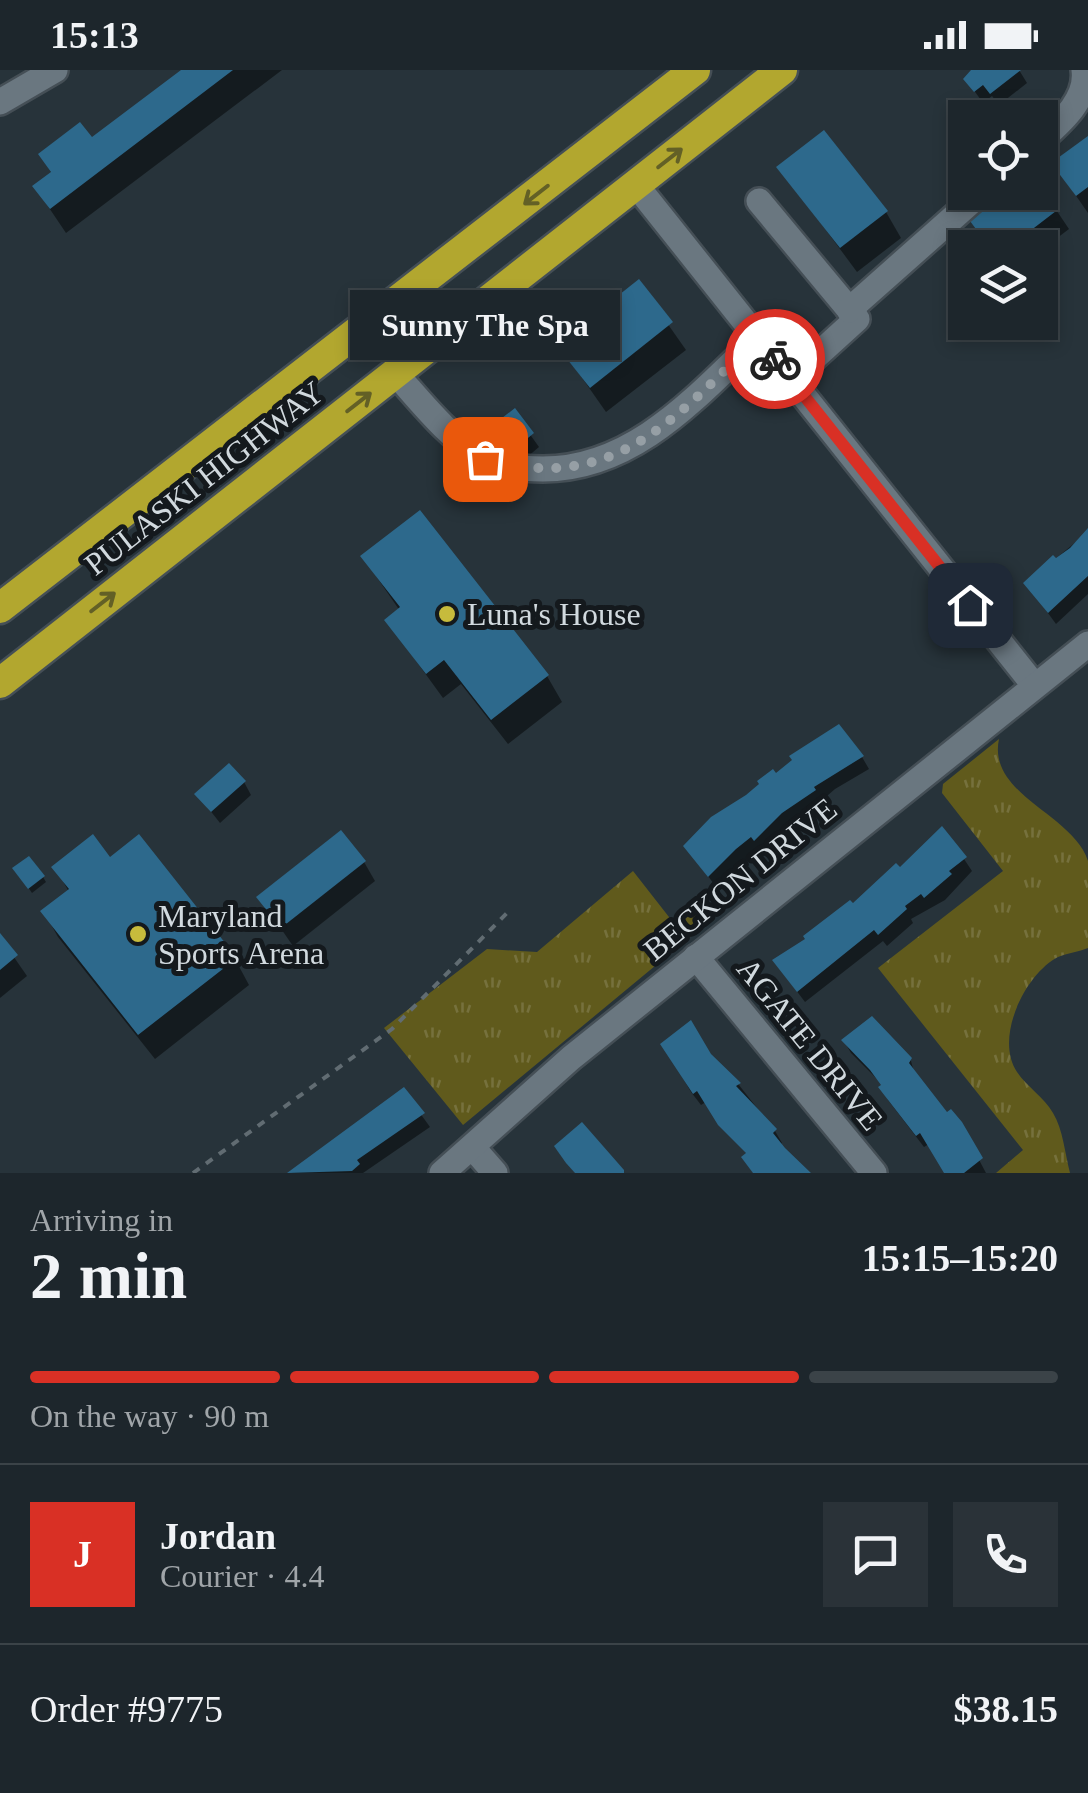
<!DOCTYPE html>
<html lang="en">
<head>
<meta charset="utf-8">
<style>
	:root { --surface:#1d262c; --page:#2a3238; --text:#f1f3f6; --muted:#a0a5a9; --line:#3b4348; --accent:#d93025 }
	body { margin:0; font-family:Georgia,serif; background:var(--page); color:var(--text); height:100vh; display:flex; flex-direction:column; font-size:38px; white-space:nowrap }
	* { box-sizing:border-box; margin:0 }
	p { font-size:32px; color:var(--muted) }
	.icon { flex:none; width:55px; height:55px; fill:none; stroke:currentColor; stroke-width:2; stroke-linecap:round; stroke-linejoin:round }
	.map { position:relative; height:1103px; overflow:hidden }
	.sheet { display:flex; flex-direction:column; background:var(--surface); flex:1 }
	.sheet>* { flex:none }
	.tools { position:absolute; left:948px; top:30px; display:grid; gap:20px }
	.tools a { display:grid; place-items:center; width:110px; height:110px; border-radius:0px; background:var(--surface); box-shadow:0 5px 15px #0003,0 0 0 2px var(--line); font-size:50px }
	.pin { position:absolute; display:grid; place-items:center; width:85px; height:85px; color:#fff; margin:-42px; border-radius:20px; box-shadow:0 5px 15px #0006 }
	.courier { position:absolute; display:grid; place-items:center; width:100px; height:100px; margin:-50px; border:8px solid #d93025; border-radius:50%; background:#fff; color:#222; box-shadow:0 2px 12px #0007 }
	.bubble { position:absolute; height:70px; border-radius:0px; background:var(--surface); box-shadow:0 5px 15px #0003,0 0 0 2px var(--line); font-size:32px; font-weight:700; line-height:70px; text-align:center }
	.head em { font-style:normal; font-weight:700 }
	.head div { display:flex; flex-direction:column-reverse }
	.head { display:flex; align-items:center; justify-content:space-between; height:170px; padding:0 30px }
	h1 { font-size:65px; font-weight:700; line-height:75px }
	.bar { display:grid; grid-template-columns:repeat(4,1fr); gap:15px 10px; align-content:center; height:120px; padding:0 30px }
	.bar i { height:12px; border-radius:8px; background:var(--line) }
	.bar .selected { background:var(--accent) }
	.bar p { grid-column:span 4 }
	.line { display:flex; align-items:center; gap:25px; padding:0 30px; border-top:2px solid var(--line) }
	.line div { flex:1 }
	.round { display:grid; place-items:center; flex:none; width:105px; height:105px; border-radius:0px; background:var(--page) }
	.status { display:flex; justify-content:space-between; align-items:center; height:70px; padding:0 50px; background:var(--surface); direction:ltr }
	.status svg { height:28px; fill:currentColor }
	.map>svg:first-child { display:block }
	.grass { fill:url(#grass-tufts) }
	.shadow { fill:#0007 }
	.building { fill:#2d698c }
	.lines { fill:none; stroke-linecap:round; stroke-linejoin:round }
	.minor-casing { stroke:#454f56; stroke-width:30 }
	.highway-casing { stroke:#454f56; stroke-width:35 }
	.path { stroke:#616c72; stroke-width:4; stroke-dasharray:8 8; stroke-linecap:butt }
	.minor { stroke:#6a7780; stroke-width:25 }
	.highway { stroke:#b2a72f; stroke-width:30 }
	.oneway { stroke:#636026 }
	.done { stroke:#969fa5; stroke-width:10; stroke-dasharray:0 18 }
	.route { stroke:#d93025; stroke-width:12 }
	.poi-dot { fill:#c7bb3c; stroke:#14191d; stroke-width:4 }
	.labels { text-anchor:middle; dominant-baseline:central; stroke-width:10; stroke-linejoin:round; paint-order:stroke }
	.street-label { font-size:32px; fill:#d1d9de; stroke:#14191d }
	.poi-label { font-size:32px; fill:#d1d9de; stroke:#14191d; text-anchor:start }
</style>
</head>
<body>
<div class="status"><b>15:13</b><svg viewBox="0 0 49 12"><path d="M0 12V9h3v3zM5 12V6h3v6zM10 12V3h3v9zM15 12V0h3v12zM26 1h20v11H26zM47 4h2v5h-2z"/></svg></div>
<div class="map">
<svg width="1088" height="1103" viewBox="0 0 1088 1103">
	<defs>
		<pattern id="grass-tufts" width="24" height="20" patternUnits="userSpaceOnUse" patternTransform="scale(2.5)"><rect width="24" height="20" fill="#605a1c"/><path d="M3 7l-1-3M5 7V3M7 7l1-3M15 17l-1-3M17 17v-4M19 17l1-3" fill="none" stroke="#76713d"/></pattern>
	</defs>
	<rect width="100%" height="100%" fill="#27333a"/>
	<g class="grass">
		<path d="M999,669C987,725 1073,744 1088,791C1088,810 1088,856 1088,878C1079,882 1067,883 1058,887C1025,904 994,968 1017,1002C1027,1017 1044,1027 1053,1043C1063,1059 1065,1084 1070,1103H996L1023,1080L878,898L1003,801L942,723L943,714Z"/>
		<polygon points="633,801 676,856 694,842 702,857 463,1055 384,958 487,879 537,882"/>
	</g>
	<g class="shadow">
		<polygon points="185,0 282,0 66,163 35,117 52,104 41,85 91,71"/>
		<polygon points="976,0 1019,0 1027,13 999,35 992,26 983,33 966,9"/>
		<polygon points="1088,69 1088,143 1054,94"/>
		<polygon points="780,98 886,142 901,168 857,202"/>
		<polygon points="1040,116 1069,159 1040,181 989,178 973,151 1040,122"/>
		<polygon points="639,213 686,280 606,342 559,275"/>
		<polygon points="514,342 539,377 520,393 508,378 501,383 487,362"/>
		<polygon points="1088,462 1088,524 1056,554 1026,513"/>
		<polygon points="363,487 547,606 562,632 508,674 461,614 443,628 387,551 400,541"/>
		<polygon points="862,687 869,699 835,719 763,782 760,777 717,818 686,777 775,707"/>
		<polygon points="244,712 251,725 220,753 198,725"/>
		<polygon points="964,789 972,801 945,830 911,849 913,853 887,876 883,871 805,932 783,903 853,837 900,801"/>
		<polygon points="110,790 235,889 249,915 155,989 58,867 44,842 69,822 55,797"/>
		<polygon points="364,792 375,811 293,876 259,827"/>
		<polygon points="19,804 43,807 46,812 32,823"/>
		<polygon points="0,867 27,906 0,928"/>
		<polygon points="871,950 911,991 915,1006 947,1045 960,1054 986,1103 948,1103 929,1074 924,1077 888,1030 880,1012 851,983 844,971"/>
		<polygon points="663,974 710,986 739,1015 775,1061 782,1073 779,1075 807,1103 754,1103 745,1088 748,1085 706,1032 701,1035 691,1022"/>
		<polygon points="404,1021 430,1057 363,1103 291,1103"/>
	</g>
	<g class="building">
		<polygon points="181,0 233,0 50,139 32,116 51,102 38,84 80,52 92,67"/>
		<polygon points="971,0 1021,0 990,24 983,15 974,22 963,9"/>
		<polygon points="824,60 888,141 840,178 776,97"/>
		<polygon points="1088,66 1088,117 1076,126 1051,93"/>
		<polygon points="1040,112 1060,138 1008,178 990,178 970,151 1007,122 1040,122"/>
		<polygon points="639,209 673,252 590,318 556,275"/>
		<polygon points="515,338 534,363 511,382 499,367 493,372 484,362"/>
		<polygon points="420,440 549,605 491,650 444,590 426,604 384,550 400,537 360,486"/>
		<polygon points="1088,458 1088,506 1048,543 1023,513 1053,485 1056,488 1070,478"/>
		<polygon points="839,654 864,686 814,717 816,720 782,743 754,771 751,767 736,779 708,807 683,776 711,747 746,725 759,714 757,711 773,699 776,703 792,690 789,686"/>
		<polygon points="229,693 246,711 211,742 194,724"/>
		<polygon points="942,756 967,787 949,801 952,804 924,828 921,824 905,836 907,839 878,865 874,860 797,922 772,890 805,869 803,866 850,830 853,833 896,793 900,797"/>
		<polygon points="341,760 366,791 281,858 256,827"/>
		<polygon points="93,764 110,787 139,764 237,888 138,965 40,841 69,819 51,797"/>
		<polygon points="29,786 45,806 28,819 12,798"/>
		<polygon points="0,863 18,885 0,900"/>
		<polygon points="872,946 912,988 909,993 947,1042 951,1039 962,1052 983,1088 964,1103 944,1103 920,1063 916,1066 878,1017 881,1015 870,1000 841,970"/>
		<polygon points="691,950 711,984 741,1013 736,1016 777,1059 773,1063 785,1078 811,1103 753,1103 741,1087 746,1083 718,1055 697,1021 693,1024 660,974"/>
		<polygon points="404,1017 425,1043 357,1090 360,1094 352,1101 287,1103"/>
		<polygon points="582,1052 624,1100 624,1103 575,1103 566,1093 554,1076"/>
	</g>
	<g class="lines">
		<g class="minor-casing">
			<g id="minor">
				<polyline points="0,32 55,0"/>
				<path d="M1040,71C1060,53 1088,30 1084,0"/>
				<polyline points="636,115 1034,615"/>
				<polyline points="759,131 857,249 791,309"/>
				<polyline points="849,240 982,122"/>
				<path d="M395,303C422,333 448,367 483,388C501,397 523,399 543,399C634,399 696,327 758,268"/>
				<polyline points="696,887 874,1103"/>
				<polyline points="474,1079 495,1103"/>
				<polyline points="442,1103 571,988 1088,574"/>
			</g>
		</g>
		<g class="highway-casing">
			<g id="highway">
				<polyline points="0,538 695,0"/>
				<polyline points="0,613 782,0"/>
			</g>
		</g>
		<polyline class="path" points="193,1103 392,959 511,839"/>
		<use href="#minor" class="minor"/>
		<use href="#highway" class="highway"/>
	</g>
	<defs><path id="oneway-shaft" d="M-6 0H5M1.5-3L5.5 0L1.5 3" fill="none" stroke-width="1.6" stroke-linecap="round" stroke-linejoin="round" transform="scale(2.5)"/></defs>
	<g class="oneway">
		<use href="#oneway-shaft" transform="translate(670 88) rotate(-38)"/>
		<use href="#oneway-shaft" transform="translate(536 125) rotate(142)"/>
		<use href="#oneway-shaft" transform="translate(359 332) rotate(-38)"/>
		<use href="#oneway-shaft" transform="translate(103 532) rotate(-38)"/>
	</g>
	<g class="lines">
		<path class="done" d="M485,389C613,425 674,349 758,268L775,289"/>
		<polyline class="route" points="775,289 970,535"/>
	</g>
	<g class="poi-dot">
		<circle cx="447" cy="544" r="10"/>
		<circle cx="138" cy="864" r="10"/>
	</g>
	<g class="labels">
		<g class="street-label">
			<text transform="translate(204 408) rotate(-38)">PULASKI HIGHWAY</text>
			<text transform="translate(740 809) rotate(-39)">BECKON DRIVE</text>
			<text transform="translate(810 974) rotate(51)">AGATE DRIVE</text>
		</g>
		<g class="poi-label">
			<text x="467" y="544">Luna's House</text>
			<text x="158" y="846">Maryland<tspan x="158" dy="37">Sports Arena</tspan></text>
		</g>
	</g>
</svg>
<div class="tools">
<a><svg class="icon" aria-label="locate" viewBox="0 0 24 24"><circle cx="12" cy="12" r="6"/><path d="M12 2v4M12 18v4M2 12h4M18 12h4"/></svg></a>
<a><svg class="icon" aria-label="layers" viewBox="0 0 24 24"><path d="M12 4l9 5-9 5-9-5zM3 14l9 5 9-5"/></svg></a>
</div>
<div class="pin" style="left:485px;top:389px;background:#ea580c"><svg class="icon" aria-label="bag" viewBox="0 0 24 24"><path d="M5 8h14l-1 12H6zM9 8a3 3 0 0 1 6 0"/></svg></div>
<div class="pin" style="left:970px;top:535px;background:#1f2937"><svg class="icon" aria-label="home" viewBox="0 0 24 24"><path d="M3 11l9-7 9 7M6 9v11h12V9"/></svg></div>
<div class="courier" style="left:775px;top:289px"><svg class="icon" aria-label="bike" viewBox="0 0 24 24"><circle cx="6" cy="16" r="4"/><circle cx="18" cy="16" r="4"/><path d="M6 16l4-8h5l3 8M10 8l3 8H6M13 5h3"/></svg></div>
<div class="bubble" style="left:350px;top:220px;width:270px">Sunny The Spa</div>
</div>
<section class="sheet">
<div class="head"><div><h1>2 min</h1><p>Arriving in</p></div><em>15:15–15:20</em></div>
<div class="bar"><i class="selected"></i><i class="selected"></i><i class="selected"></i><i></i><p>On the way · 90 m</p></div>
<div class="line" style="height:180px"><b class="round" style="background:var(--accent);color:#fff">J</b><div><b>Jordan</b><p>Courier · 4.4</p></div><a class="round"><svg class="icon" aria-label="chat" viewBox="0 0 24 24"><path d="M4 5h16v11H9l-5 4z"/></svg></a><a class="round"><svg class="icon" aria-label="phone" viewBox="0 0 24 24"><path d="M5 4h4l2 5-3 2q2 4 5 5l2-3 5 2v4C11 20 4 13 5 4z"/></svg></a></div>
<div class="line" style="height:130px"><div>Order #9775</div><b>$38.15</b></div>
</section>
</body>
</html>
